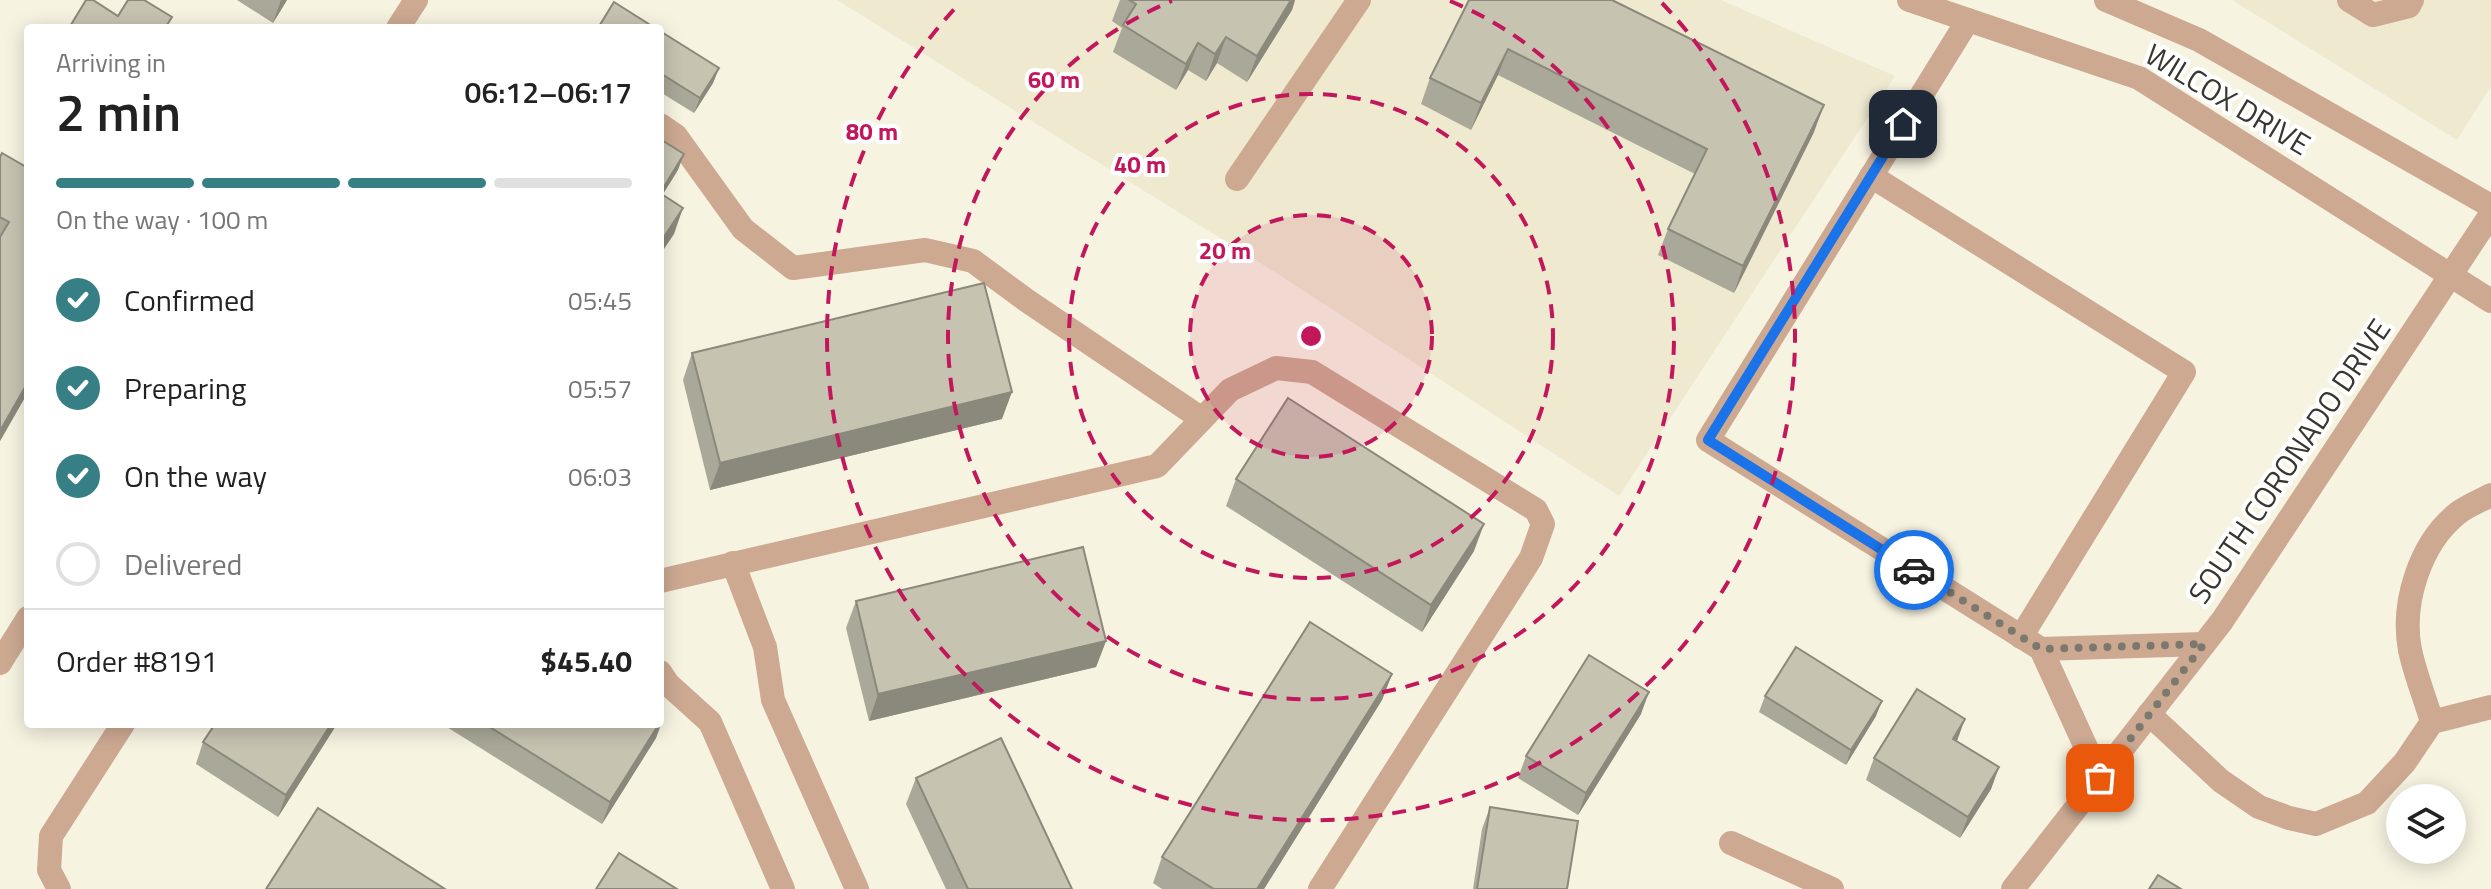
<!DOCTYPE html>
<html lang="en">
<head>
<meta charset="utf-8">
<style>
	:root { --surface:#fff; --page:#f2f2f2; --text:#222; --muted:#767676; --line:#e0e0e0; --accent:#367f85 }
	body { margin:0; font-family:"Titillium Web",sans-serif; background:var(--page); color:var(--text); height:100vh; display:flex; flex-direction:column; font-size:30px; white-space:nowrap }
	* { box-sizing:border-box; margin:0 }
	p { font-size:26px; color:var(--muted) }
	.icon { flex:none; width:44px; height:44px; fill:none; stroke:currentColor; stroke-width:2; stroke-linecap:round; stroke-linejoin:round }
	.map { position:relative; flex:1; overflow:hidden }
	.sheet { position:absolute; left:24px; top:24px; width:640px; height:704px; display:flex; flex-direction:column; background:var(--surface); border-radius:8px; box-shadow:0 4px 20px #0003 }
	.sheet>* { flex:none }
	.fabs { position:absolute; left:2386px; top:784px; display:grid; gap:16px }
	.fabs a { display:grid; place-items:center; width:80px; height:80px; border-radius:50%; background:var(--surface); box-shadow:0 4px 20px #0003; font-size:40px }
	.pin { position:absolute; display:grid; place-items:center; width:68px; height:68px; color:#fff; margin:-34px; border-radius:16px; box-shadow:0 4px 12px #0006 }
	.courier { position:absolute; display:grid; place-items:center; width:80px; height:80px; margin:-40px; border:6px solid #1a73e8; border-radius:50%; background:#fff; color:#222; box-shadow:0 2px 10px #0007 }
	.summary em { font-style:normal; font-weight:600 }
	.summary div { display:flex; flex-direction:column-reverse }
	.summary { display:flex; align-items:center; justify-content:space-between; height:136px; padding:0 32px }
	h1 { font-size:52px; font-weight:600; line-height:60px }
	.bar { display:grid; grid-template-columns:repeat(4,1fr); gap:12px 8px; align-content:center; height:96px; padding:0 32px }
	.bar i { height:10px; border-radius:6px; background:var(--line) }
	.bar .active { background:var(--accent) }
	.bar p { grid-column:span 4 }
	.line { display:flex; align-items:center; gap:20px; padding:0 32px; border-top:2px solid var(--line) }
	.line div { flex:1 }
	ol { padding:0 32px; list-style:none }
	li { display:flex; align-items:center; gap:24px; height:88px }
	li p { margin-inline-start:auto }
	li .icon { padding:8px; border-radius:50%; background:var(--accent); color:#fff; stroke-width:4 }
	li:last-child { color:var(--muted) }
	li i { width:44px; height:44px; border:4px solid var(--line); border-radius:50% }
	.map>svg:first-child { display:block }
	.built { fill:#eee9cf }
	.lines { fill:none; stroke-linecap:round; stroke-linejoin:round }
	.minor { stroke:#cda992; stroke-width:24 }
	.wall { fill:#aaa898 }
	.shaded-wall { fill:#8b887c }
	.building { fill:#c6c3b1; stroke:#8b887c; stroke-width:2 }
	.done { stroke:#7b796d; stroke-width:8; stroke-dasharray:0 14.4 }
	.route { stroke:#1a73e8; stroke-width:10 }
	.ring { fill:none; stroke:#c2185b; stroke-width:4; stroke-dasharray:14 10 }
	.labels { text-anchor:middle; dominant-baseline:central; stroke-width:8; stroke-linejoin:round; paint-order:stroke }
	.street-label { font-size:30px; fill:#38372f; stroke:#fff }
	.centre { fill:#c2185b; stroke:#fff; stroke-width:4 }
	.ring-label { font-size:24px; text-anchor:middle; font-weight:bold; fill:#c2185b; stroke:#fff; stroke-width:8; stroke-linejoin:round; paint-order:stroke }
</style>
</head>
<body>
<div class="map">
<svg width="2491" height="889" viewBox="0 0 2491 889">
	<rect width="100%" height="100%" fill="#f7f3e1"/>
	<g class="built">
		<polygon points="837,0 1721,0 1895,76 1619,496 1278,274"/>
		<polygon points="2232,0 2491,0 2491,86 2457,140"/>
	</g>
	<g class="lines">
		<g class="minor">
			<polyline points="1909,0 2139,78 2491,301"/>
			<polyline points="2106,0 2199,40 2491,206"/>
			<polyline points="2349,0 2373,15 2409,6 2412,0"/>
			<polyline points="1968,20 1708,440 2041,649 2100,778"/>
			<polyline points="398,28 416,0"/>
			<polyline points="660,125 676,136 743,229 793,268 925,250 973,261 1026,300 1202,419"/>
			<polyline points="1871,176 2184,372 2021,637"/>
			<polyline points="1237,179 1359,0"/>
			<polyline points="733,563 765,647 773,700 857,889"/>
			<polyline points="660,581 1157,466 1230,390 1276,368 1312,372 1536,510 1543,524 1531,558 1320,889"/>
			<polyline points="2041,649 2204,644"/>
			<polyline points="0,663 28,618"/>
			<polyline points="660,672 668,684 710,722 783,889"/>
			<polyline points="2149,714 2221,781 2259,807 2289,818 2316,824 2367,803 2405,762 2432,722 2491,707"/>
			<path d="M2432,722C2425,698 2415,674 2410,650C2401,603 2420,543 2458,513C2467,506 2480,501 2491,495"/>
			<polyline points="1731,843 1832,889"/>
			<polyline points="59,889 49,870 51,836 123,724"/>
			<polyline points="2013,889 2222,621 2491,214"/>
		</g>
	</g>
	<g class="wall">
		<polygon points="237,0 287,0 273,23"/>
		<polygon points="1120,0 1295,0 1292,10 1247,82 1217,63 1206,81 1188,70 1176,90 1113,52 1122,28 1112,21"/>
		<polygon points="1469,0 1814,132 1734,293 1658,255 1668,229 1695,174 1498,75 1471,130 1421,104 1430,78"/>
		<polygon points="660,31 719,68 713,83 694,113 660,92"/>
		<polygon points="0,157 28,168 28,392 0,441"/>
		<polygon points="692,353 1002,419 710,490 683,380"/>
		<polygon points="1236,479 1474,551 1422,632 1226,506"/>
		<polygon points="856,601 1106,641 1096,667 869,721 846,628"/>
		<polygon points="1392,674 1382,700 1264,889 1162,889 1153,883 1162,857"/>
		<polygon points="1765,696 1876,716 1846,765 1759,712"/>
		<polygon points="1641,714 1578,815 1518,778 1526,756"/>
		<polygon points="215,724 337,724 278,817 196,764 203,742"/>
		<polygon points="442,724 660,724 656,738 602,824"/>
		<polygon points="1957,741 1999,767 1991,789 1960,838 1866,780 1874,758"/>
		<polygon points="916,778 1072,889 946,889 906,804"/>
		<polygon points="1490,807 1567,889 1473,889 1482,829"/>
	</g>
	<g class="shaded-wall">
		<polygon points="281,0 287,0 273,23"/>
		<polygon points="1291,0 1295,0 1292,10 1247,82 1257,56"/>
		<polygon points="1226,37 1217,63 1206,81 1215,54"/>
		<polygon points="1198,43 1188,70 1176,90 1186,64"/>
		<polygon points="1508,49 1498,75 1471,130 1481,103"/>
		<polygon points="719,68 713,83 694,113 700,98"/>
		<polygon points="1824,105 1814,132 1734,293 1743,266"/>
		<polygon points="684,154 678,170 660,199 662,190"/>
		<polygon points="683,208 674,234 660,255 660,243"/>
		<polygon points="28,382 28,392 0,441 0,431"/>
		<polygon points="1012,392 1002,419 710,490 720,463"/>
		<polygon points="1484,524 1474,551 1422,632 1431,605"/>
		<polygon points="1106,641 1096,667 869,721 878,694"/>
		<polygon points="1392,674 1382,700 1264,889 1257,889"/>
		<polygon points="1649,692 1641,714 1578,815 1586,793"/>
		<polygon points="1882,701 1876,716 1846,765 1851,750"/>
		<polygon points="664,717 656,738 602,824 610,802"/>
		<polygon points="1965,719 1957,741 1953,739"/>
		<polygon points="331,724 337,724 278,817 286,795"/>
		<polygon points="1999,767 1991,789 1960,838 1968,817"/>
	</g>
	<g class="building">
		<polygon points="86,0 93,0 118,16 128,0 144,0 172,17 165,28 69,28"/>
		<polygon points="1129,0 1291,0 1257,56 1226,37 1215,54 1198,43 1186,64 1123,25 1136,4"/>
		<polygon points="1469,0 1612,0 1824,105 1743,266 1668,229 1707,149 1508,49 1481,103 1430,78"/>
		<polygon points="614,2 655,28 598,28"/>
		<polygon points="660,31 719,68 700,98 660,73"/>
		<polygon points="660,139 684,154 662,190 660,188"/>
		<polygon points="2,153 28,168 28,382 0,431 0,237 9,222 0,217 0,157"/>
		<polygon points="660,193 683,208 660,243"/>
		<polygon points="984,283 1012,392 720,463 692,353"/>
		<polygon points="1288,398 1484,524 1431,605 1236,479"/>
		<polygon points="1083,547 1106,641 878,694 856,601"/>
		<polygon points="1310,622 1392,674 1257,889 1214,889 1162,857"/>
		<polygon points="1796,647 1882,701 1851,750 1765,696"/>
		<polygon points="1589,655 1649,692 1586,793 1526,756"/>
		<polygon points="1917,689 1965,719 1953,739 1999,767 1968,817 1874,758"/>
		<polygon points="215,724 331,724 286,795 203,742"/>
		<polygon points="485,724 659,724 610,802"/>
		<polygon points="1001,738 1072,889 968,889 916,778"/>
		<polygon points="1490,807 1578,821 1567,889 1477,889"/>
		<polygon points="318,808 445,889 266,889"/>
		<polygon points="619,853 677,889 596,889"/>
		<polygon points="2158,875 2181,889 2149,889"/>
	</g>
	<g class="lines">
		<polyline class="done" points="1914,570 2041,649 2204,644 2100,778"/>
		<polyline class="route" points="1903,124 1708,440 1914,570"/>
	</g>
	<circle cx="1311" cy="336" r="121" fill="#c2185b" fill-opacity=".12"/>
	<g class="ring">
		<circle cx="1311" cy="336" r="121"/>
		<circle cx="1311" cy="336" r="242"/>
		<path d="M1450 1A363 363 0 1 1 1172 1"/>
		<path d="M1662 3A484 484 0 1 1 960 3"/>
	</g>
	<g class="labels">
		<g class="street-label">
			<text transform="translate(2228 99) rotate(31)">WILCOX DRIVE</text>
			<text transform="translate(2289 461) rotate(-56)">SOUTH CORONADO DRIVE</text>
		</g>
	</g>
	<circle cx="1311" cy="336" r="12" class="centre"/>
	<g class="ring-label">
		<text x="1054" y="88">60 m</text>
		<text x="872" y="140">80 m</text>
		<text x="1140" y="173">40 m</text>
		<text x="1225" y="259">20 m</text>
	</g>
</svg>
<div class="fabs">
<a><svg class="icon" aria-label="layers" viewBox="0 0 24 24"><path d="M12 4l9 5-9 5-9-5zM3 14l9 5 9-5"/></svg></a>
</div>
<div class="pin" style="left:2100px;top:778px;background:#ea580c"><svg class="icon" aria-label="bag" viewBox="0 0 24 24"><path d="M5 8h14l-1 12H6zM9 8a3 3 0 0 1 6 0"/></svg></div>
<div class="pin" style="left:1903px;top:124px;background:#1f2937"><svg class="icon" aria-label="home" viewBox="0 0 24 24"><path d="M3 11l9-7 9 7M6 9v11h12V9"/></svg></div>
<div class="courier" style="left:1914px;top:570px"><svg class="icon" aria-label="car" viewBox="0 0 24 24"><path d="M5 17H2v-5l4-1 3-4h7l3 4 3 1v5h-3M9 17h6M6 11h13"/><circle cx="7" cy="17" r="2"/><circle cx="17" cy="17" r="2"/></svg></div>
<section class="sheet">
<div class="summary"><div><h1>2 min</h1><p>Arriving in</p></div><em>06:12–06:17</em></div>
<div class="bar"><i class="active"></i><i class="active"></i><i class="active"></i><i></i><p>On the way · 100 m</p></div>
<ol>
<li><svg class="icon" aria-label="check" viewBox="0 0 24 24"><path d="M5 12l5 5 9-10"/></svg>Confirmed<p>05:45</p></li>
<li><svg class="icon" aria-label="check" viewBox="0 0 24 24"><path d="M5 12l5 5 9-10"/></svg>Preparing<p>05:57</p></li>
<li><svg class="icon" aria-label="check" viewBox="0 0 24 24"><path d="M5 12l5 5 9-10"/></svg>On the way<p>06:03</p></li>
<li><i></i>Delivered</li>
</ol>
<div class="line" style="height:104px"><div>Order #8191</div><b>$45.40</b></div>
</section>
</div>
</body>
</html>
